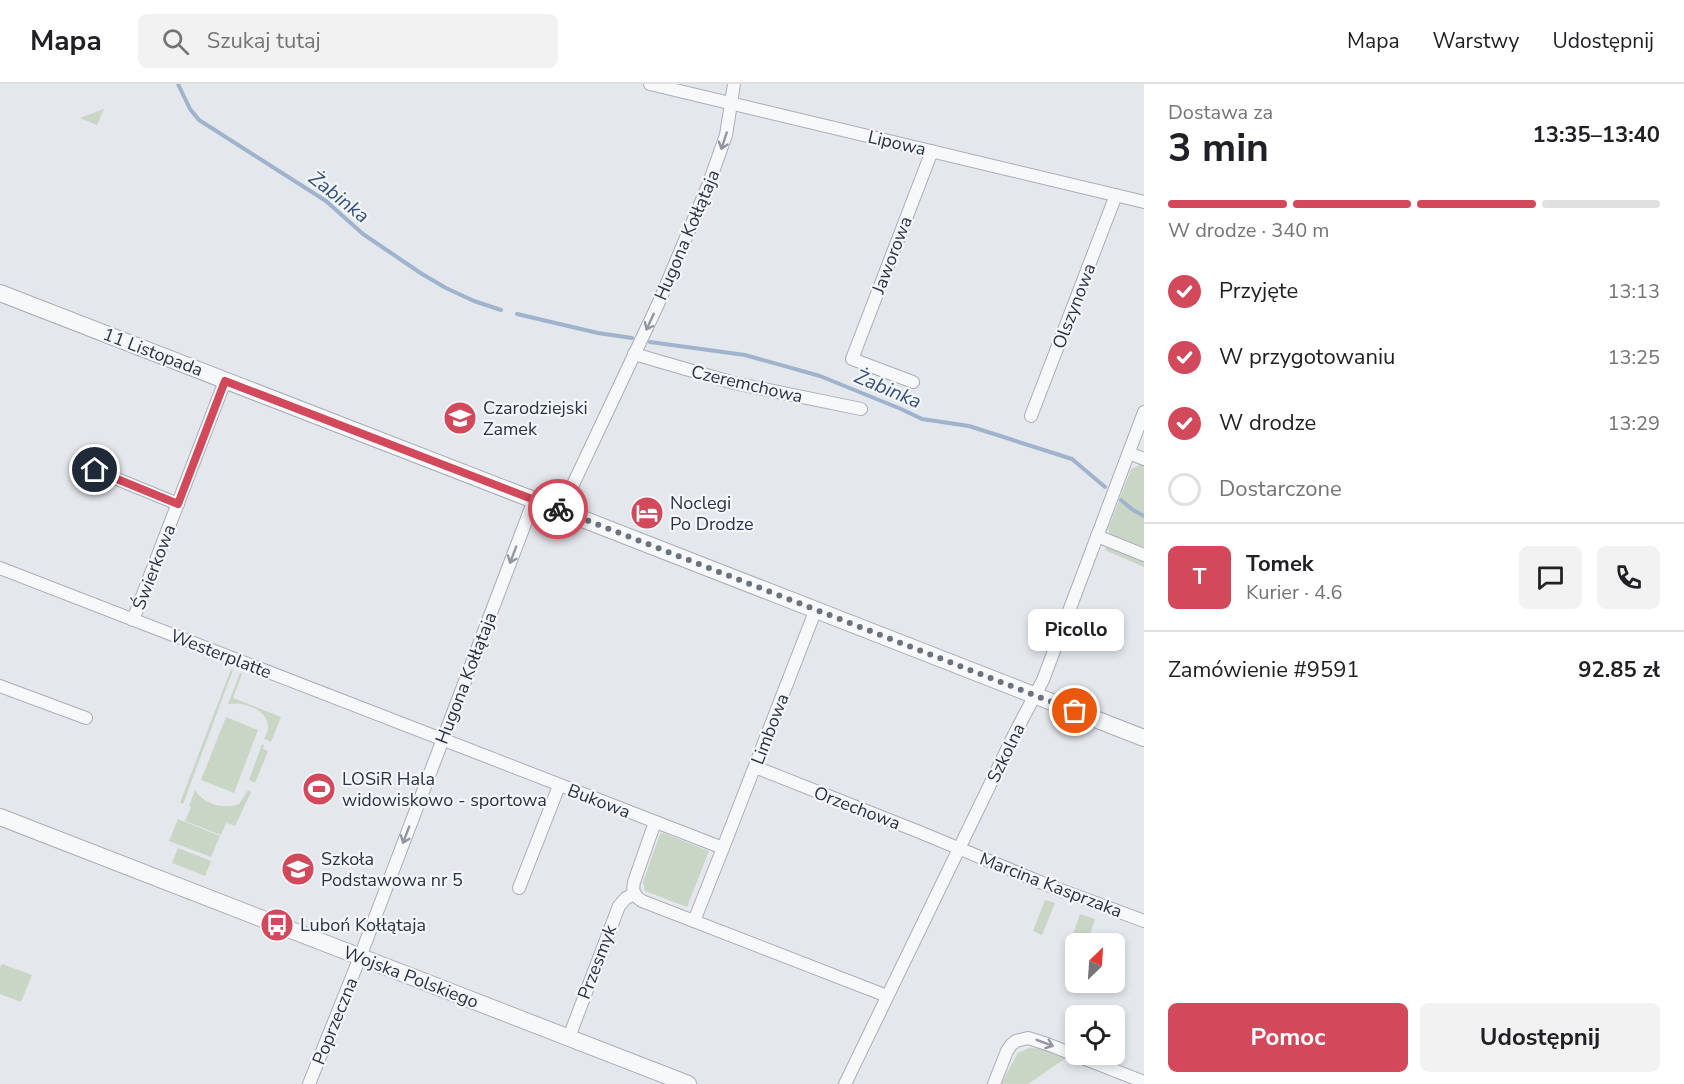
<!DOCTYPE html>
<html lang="pl">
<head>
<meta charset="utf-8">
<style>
	:root { --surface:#fff; --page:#f2f2f2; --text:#202124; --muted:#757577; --line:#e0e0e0; --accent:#d1495b }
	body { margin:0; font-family:"Nunito Sans",sans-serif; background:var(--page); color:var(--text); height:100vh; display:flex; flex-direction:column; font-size:22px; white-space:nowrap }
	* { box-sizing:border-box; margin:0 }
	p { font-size:20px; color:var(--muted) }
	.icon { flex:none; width:33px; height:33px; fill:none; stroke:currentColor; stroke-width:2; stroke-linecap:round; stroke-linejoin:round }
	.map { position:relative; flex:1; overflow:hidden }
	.side { display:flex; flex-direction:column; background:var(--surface); width:540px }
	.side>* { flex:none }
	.needle { width:39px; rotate:25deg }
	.tools { position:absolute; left:1065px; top:849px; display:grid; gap:12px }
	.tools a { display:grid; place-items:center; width:60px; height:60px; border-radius:9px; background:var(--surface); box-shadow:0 3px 9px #0003; font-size:30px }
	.pin { position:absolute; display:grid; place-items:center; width:51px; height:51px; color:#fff; margin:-26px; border:3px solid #fff; border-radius:50%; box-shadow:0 2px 6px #0007 }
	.courier { position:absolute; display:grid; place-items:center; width:60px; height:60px; margin:-30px; border:4px solid #d1495b; border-radius:50%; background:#fff; color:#222; box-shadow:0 2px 8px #0007 }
	.bubble { position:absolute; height:42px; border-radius:9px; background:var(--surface); box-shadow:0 3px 9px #0003; font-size:20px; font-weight:700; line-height:42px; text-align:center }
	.overview em { font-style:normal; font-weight:700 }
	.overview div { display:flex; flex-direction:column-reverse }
	.overview { display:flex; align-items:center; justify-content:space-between; height:102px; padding:0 24px }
	h1 { font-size:39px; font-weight:700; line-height:45px }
	.bar { display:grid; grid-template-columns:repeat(4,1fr); gap:9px 6px; align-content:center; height:72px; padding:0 24px }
	.bar i { height:8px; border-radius:4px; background:var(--line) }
	.bar .selected { background:var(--accent) }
	.bar p { grid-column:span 4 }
	.line { display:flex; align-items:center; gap:15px; padding:0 24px; border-top:2px solid var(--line) }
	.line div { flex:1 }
	.round { display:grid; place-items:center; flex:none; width:63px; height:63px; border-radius:9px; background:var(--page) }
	ol { padding:0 24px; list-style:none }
	li { display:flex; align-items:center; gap:18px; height:66px }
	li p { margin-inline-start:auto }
	li .icon { padding:6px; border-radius:50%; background:var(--accent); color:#fff; stroke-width:4 }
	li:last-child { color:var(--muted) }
	li i { width:33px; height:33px; border:3px solid var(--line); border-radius:50% }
	.primary-button { display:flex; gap:12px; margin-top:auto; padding:12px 24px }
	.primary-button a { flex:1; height:69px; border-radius:9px; background:var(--accent); color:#fff; font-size:24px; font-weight:700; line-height:69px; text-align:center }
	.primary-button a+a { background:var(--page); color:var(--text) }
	header { display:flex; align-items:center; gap:36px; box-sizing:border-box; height:84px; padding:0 30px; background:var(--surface); border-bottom:2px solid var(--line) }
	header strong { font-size:28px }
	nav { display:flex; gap:33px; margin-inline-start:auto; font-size:21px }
	.search { width:420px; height:54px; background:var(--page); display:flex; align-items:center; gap:15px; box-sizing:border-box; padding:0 21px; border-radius:9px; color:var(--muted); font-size:22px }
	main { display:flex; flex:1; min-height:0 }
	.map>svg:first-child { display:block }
	.green { fill:#c9d6c5 }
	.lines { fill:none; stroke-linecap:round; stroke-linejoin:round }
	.stream { stroke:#9fb4cc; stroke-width:4 }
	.minor-casing { stroke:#a9aeb7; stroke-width:14 }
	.tertiary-casing { stroke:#a9aeb7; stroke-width:18 }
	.minor { stroke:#f7f8fa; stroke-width:12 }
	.tertiary { stroke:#f7f8fa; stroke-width:16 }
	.oneway { stroke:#9196a0 }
	.done { stroke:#6c737f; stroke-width:6; stroke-dasharray:0 10.8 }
	.route { stroke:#d1495b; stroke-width:8 }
	.labels { text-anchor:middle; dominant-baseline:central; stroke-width:4.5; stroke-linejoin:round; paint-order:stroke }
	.street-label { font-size:18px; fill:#2b3445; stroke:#f4f6f9 }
	.poi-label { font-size:18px; fill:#2b3445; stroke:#f4f6f9; text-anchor:start }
	.water-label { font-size:20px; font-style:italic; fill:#34527a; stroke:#f4f6f9 }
</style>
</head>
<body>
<header>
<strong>Mapa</strong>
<div class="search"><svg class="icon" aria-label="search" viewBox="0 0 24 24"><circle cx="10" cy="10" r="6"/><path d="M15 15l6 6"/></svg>Szukaj tutaj</div>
<nav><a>Mapa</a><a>Warstwy</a><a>Udostępnij</a></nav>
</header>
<main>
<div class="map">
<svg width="1144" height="1000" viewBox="0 0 1144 1000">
	<rect width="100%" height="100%" fill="#e4e7ec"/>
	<g class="green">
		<polygon points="104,25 97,41 80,34"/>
		<polygon points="1139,379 1144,381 1144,466 1111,453 1108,445 1131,385 1138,382"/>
		<polygon points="1108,462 1144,476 1144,483 1105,466"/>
		<polygon points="231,585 233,586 183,720 180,719"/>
		<path d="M240,589L242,590L233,614L281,633L271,658L264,655C266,650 269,646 268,641C266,625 242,617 228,620Z"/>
		<polygon points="226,633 258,646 234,709 201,696"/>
		<polygon points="262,660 264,661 263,665 268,667 255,699 249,696"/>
		<path d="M195,706C204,720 223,726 239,720L248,706L251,708L235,742L226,739L221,751L185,737L191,723L189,722Z"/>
		<polygon points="178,735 220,752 211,773 169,757"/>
		<polygon points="663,749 709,767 687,823 645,807 643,798 660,750"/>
		<polygon points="178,764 211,777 205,792 172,779"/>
		<polygon points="1045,816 1055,819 1042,851 1033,847"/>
		<polygon points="1080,830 1095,835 1087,859 1076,860 1075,864 1069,862"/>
		<polygon points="2,880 32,891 21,918 0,910 0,884"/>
		<polygon points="1029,964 1044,965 1066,974 1028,1000 1001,1000 1018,969"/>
	</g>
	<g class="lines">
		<g class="stream">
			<polyline points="178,0 190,25 199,36 326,117 363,150 422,190 446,204 474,217 501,226"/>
			<polyline points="517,230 598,249 632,254"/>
			<polyline points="650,258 745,271 820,292 901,325 922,335 969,342 1072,375 1105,403"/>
			<polyline points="1121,416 1133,426 1144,432"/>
		</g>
		<g class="minor-casing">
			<g id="minor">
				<polyline points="650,0 1144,118"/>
				<polyline points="634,270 734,299 861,325"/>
				<polyline points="913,298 852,275 932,67"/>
				<polyline points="1031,332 1116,111"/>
				<polyline points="1129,369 1144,375"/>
				<polyline points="95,386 178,420"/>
				<polyline points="561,426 659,218 709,99 726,51 734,0"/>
				<polyline points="1097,452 1144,471"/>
				<polyline points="0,484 723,764 694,837"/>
				<polyline points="133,536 225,297"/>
				<polyline points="0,602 86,634"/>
				<polyline points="755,683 917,747 1047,801 1144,837"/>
				<path d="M655,738L634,798C632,807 634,812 642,817L887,912"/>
				<polyline points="723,764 816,525"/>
				<polyline points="519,804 559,702"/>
				<polyline points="569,953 619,822 626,814 635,810"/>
				<polyline points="309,1000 360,873 534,416"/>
				<polyline points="845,1000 1015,649 1043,596 1144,328"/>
				<polyline points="994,1000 1007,967 1011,961 1016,957 1028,954 1047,960 1144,998"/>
			</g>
		</g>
		<g class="tertiary-casing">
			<g id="tertiary">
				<polyline points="0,209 575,432 1144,654"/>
				<polyline points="0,733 688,1000"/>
			</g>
		</g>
		<use href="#minor" class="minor"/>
		<use href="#tertiary" class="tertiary"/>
	</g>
	<defs><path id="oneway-shaft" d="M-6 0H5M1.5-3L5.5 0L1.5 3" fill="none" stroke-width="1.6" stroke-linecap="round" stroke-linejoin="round" transform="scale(1.5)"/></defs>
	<g class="oneway">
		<use href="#oneway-shaft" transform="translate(724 57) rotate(108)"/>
		<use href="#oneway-shaft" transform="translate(650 238) rotate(115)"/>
		<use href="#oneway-shaft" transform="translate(513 471) rotate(111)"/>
		<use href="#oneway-shaft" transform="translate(406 751) rotate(111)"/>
		<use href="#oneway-shaft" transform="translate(1045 959) rotate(21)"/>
	</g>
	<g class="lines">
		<polyline class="done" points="558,425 1075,627"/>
		<polyline class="route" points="95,386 178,420 225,297 558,425"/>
	</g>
	<defs>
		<g id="school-disc" transform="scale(1.725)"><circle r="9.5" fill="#d1495b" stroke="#f4f6f9"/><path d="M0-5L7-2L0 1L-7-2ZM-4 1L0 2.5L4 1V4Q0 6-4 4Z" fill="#fff"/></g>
		<g id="hotel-disc" transform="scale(1.725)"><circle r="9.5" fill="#d1495b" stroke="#f4f6f9"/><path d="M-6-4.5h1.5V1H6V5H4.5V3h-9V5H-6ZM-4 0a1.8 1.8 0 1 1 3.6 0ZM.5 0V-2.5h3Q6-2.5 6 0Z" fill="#fff"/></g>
		<g id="stadium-disc" transform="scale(1.725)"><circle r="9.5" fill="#d1495b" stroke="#f4f6f9"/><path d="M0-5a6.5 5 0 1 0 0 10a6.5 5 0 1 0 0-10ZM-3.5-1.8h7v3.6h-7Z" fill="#fff"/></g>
		<g id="bus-disc" transform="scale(1.725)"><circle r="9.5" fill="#d1495b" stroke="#f4f6f9"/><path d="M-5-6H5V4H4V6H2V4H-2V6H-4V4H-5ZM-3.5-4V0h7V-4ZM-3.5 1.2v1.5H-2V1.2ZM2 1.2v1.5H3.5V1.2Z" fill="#fff"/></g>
	</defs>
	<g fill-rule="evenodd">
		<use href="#school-disc" x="460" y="334"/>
		<use href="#hotel-disc" x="647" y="429"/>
		<use href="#stadium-disc" x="319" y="705"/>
		<use href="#school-disc" x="298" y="785"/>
		<use href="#bus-disc" x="277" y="841"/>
	</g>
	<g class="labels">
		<g class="street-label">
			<text transform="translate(897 59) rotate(13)">Lipowa</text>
			<text transform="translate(687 151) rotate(-67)">Hugona Kołłątaja</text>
			<text transform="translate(892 171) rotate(-69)">Jaworowa</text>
			<text transform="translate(1074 222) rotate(-69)">Olszynowa</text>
			<text transform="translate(153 268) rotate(21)">11 Listopada</text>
			<text transform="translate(747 300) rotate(13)">Czeremchowa</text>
			<text transform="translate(154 483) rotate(-69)">Świerkowa</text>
			<text transform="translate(221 570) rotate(21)">Westerplatte</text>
			<text transform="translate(466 594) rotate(-69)">Hugona Kołłątaja</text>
			<text transform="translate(770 645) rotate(-69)">Limbowa</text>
			<text transform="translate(1006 669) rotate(-64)">Szkolna</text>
			<text transform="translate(599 717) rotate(21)">Bukowa</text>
			<text transform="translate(857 724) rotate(21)">Orzechowa</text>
			<text transform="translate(1051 801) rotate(21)">Marcina Kasprzaka</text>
			<text transform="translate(597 878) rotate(-69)">Przesmyk</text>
			<text transform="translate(411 893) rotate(21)">Wojska Polskiego</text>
			<text transform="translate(335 937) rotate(-68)">Poprzeczna</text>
		</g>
		<g class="poi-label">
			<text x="483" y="324">Czarodziejski<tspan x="483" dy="21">Zamek</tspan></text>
			<text x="670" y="419">Noclegi<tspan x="670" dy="21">Po Drodze</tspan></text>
			<text x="342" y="695">LOSiR Hala<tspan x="342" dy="21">widowiskowo - sportowa</tspan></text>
			<text x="321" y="775">Szkoła<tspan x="321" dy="21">Podstawowa nr 5</tspan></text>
			<text x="300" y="841">Luboń Kołłątaja</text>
		</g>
		<g class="water-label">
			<text transform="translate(339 113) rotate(38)">Żabinka</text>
			<text transform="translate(888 305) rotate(23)">Żabinka</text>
		</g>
	</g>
</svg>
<div class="tools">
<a><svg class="needle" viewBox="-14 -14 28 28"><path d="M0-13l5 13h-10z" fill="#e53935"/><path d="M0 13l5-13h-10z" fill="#757577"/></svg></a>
<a><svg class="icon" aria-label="locate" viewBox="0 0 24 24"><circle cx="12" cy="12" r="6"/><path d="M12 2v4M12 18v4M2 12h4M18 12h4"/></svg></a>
</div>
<div class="pin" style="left:1075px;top:627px;background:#ea580c"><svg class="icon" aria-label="bag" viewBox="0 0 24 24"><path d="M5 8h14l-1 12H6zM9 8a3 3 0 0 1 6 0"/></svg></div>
<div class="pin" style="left:95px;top:386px;background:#1f2937"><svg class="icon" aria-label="home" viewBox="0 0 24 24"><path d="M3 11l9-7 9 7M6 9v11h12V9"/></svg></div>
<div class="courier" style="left:558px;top:425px"><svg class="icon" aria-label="bike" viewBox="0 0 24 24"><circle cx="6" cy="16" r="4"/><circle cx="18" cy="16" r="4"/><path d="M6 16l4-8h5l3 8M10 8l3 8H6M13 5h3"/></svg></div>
<div class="bubble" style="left:1028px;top:525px;width:96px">Picollo</div>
</div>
<section class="side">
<div class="overview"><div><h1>3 min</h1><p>Dostawa za</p></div><em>13:35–13:40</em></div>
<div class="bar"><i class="selected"></i><i class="selected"></i><i class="selected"></i><i></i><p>W drodze · 340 m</p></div>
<ol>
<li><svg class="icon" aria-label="check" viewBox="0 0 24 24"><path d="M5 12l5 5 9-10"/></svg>Przyjęte<p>13:13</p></li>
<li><svg class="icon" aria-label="check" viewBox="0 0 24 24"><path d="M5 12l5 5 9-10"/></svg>W przygotowaniu<p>13:25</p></li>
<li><svg class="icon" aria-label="check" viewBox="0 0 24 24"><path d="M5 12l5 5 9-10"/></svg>W drodze<p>13:29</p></li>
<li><i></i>Dostarczone</li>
</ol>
<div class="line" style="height:108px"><b class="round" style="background:var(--accent);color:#fff">T</b><div><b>Tomek</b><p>Kurier · 4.6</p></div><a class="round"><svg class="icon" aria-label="chat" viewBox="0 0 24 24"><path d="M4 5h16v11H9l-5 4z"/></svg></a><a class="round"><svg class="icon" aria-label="phone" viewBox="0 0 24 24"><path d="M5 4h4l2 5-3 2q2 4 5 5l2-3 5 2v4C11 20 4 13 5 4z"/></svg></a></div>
<div class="line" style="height:78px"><div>Zamówienie #9591</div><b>92.85 zł</b></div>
<div class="primary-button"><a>Pomoc</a><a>Udostępnij</a></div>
</section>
</main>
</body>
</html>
